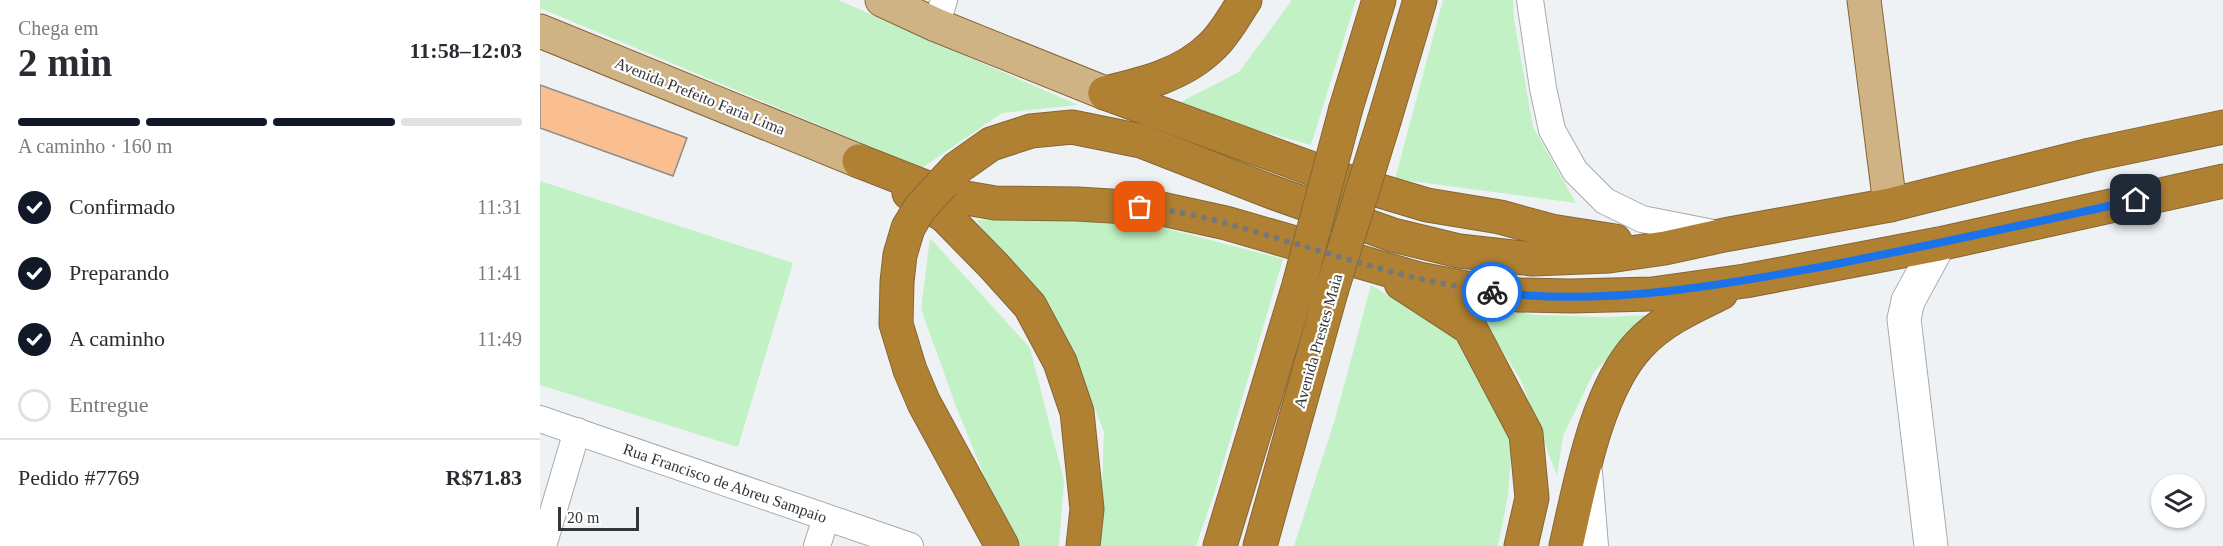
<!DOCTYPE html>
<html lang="pt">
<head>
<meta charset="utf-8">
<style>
	:root { --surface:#fff; --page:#f2f2f3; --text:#2b2b33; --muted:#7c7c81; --line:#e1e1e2; --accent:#111827 }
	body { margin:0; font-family:"Times New Roman",serif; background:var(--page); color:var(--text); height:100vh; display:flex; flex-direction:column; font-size:22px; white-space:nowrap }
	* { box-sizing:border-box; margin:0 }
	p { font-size:20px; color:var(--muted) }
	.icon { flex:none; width:33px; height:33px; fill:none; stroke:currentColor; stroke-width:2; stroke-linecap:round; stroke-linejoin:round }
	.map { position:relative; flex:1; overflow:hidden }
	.panel { display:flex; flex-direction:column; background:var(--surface); width:540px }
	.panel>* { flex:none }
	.buttons { position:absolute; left:1611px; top:474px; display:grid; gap:12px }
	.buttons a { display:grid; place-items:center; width:54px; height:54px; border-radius:50%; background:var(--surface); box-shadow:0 2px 4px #0004; font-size:30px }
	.scale { position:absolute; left:18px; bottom:15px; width:81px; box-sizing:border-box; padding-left:6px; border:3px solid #343536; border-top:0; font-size:16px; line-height:21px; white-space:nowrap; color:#343536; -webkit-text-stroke:4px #fff; paint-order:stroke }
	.pin { position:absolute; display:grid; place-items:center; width:51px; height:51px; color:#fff; margin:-26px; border-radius:12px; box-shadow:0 3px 9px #0006 }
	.courier { position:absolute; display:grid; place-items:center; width:60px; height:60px; margin:-30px; border:4px solid #1a73e8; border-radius:50%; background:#fff; color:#222; box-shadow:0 2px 8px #0007 }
	.overview em { font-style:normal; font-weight:600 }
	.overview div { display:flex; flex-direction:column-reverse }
	.overview { display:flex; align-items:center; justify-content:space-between; height:102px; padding:0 18px }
	h1 { font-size:39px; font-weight:600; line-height:45px }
	.bar { display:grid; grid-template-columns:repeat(4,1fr); gap:9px 6px; align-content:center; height:72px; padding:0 18px }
	.bar i { height:8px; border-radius:4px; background:var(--line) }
	.bar .active { background:var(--accent) }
	.bar p { grid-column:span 4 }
	.line { display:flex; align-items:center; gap:15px; padding:0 18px; border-top:2px solid var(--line) }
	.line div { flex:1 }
	ol { padding:0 18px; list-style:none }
	li { display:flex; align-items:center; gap:18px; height:66px }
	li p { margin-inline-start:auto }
	li .icon { padding:6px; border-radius:50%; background:var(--accent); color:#fff; stroke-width:4 }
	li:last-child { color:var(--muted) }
	li i { width:33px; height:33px; border:3px solid var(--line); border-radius:50% }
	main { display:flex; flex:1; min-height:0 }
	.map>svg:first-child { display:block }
	.green { fill:#c1f1c5 }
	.building { fill:#f9bf91; stroke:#8e8b88; stroke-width:1.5 }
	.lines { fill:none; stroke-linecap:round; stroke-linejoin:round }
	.street-casing { stroke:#a7aaad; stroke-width:28 }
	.secondary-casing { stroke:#a7aaad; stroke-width:35 }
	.primary-casing { stroke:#856634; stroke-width:35 }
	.highway-casing { stroke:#856634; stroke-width:35 }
	.street { stroke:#fff; stroke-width:26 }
	.secondary { stroke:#fff; stroke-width:33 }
	.primary { stroke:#d0b385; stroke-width:33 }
	.highway { stroke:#b18133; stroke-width:33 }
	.highway-bridge-casing { stroke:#856634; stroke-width:35; stroke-linecap:butt }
	.highway-bridge { stroke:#b18133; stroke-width:33 }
	.done { stroke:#757779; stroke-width:6; stroke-dasharray:0 10.8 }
	.route { stroke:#1a73e8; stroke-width:8 }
	.labels { text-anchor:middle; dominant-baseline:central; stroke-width:4.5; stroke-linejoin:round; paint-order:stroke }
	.street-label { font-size:16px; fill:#343536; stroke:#fff }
</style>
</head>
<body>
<main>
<section class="panel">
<div class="overview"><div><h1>2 min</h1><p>Chega em</p></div><em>11:58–12:03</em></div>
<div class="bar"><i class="active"></i><i class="active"></i><i class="active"></i><i></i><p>A caminho · 160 m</p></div>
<ol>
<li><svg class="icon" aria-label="check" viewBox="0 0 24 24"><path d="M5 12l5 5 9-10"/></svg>Confirmado<p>11:31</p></li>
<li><svg class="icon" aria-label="check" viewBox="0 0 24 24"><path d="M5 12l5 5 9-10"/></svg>Preparando<p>11:41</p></li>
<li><svg class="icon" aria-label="check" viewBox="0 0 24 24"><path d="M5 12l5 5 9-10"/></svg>A caminho<p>11:49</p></li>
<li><i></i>Entregue</li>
</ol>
<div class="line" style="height:78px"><div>Pedido #7769</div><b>R$71.83</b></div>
</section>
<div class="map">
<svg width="1683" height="546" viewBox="0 0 1683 546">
	<rect width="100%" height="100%" fill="#eff2f5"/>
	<g class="green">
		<polygon points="0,0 298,0 538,105 462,113 382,168 0,8"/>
		<polygon points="752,0 816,0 771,145 631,107 699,72"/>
		<polygon points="903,0 973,0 974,19 993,127 1036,203 855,179"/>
		<polygon points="0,181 253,263 198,447 0,385"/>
		<polygon points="540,219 605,223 743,259 675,491 656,546 560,546 564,432 532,350 436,220"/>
		<polygon points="390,238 490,348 524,481 519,546 475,546 465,527 417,409 381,309"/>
		<polygon points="831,285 921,339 972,441 968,495 958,546 754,546 795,419"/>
		<polygon points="933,305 997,315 1066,317 1111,315 1054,372 1023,436 1017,476 981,380"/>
	</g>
	<polygon class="building" points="0,85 147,138 133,176 0,128"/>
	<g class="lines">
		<g class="street-casing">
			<g id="street">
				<polyline points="990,0 1003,88 1012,130 1035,171 1065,201 1102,219 1178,234"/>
				<polyline points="396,25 404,0"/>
				<polyline points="0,419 370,546"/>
				<polyline points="1049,472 1055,546"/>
				<polyline points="3,546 37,431"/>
				<polyline points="277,546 286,518"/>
			</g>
		</g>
		<g class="secondary-casing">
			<polyline id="secondary" points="1391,546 1364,319 1368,301 1399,244"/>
		</g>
		<g class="primary-casing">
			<g id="primary">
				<polyline points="342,0 396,25 565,93"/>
				<polyline points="1324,0 1350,205"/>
				<polyline points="0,31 319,161"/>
			</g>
		</g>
		<g class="highway-casing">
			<g id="highway">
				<polyline points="565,93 800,179 887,205 960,217 1011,231 1075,241"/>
				<path d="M565,93C603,84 643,75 672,46C685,34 695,15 705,0"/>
				<polyline points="806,108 839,0"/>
				<polyline points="845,118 880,0"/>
				<polyline points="319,161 403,194 455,203 537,204 622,209 686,223 879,279 931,289 978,295 1031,296 1112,294 1205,281 1399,244 1683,181"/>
				<polyline points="403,183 417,168 451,144 491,131 532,127 601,141 729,191 853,235 919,251 993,259 1069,256 1125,248 1184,235 1350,205 1550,155 1683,127"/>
				<polyline points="369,193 405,216 454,266 490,306 520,362 537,412 547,509 543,546"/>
				<polyline points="368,228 360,255 357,282 356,324 370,370 384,403 462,546"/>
				<polyline points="861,283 930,328 986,434 992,498 981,546"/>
				<polyline points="680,546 759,285"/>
				<polyline points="720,546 791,292"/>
				<path d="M1026,546C1040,485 1056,391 1099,345C1121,321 1152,307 1181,293"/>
			</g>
		</g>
		<use href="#street" class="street"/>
		<use href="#secondary" class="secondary"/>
		<use href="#primary" class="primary"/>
		<use href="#highway" class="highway"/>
		<g class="highway-bridge-casing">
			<g id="highway-bridge">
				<polyline points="368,228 380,208 403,183"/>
				<polyline points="759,285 806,108"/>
				<polyline points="791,292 845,118"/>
			</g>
		</g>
		<use href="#highway-bridge" class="highway-bridge"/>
	</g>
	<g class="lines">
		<path class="done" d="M600,207C644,210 688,224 730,236C803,258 876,282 952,292"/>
		<path class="route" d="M952,292C1062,306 1172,287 1280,267C1386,247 1491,223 1596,200"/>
	</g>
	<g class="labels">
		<g class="street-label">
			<text transform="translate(160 96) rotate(22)">Avenida Prefeito Faria Lima</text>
			<text transform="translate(778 341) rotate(-74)">Avenida Prestes Maia</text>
			<text transform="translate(185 483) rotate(19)">Rua Francisco de Abreu Sampaio</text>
		</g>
	</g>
</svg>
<div class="buttons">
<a><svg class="icon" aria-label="layers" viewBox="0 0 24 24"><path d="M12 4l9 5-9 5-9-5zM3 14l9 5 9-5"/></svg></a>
</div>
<div class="scale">20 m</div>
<div class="pin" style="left:600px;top:207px;background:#ea580c"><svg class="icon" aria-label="bag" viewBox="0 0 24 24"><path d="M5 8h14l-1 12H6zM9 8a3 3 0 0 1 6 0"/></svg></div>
<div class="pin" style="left:1596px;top:200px;background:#1f2937"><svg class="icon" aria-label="home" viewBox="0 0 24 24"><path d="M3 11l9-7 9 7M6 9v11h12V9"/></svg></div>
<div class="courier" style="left:952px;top:292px"><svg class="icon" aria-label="bike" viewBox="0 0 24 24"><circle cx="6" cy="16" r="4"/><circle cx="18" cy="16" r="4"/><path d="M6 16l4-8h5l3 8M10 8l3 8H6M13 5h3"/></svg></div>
</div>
</main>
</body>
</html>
